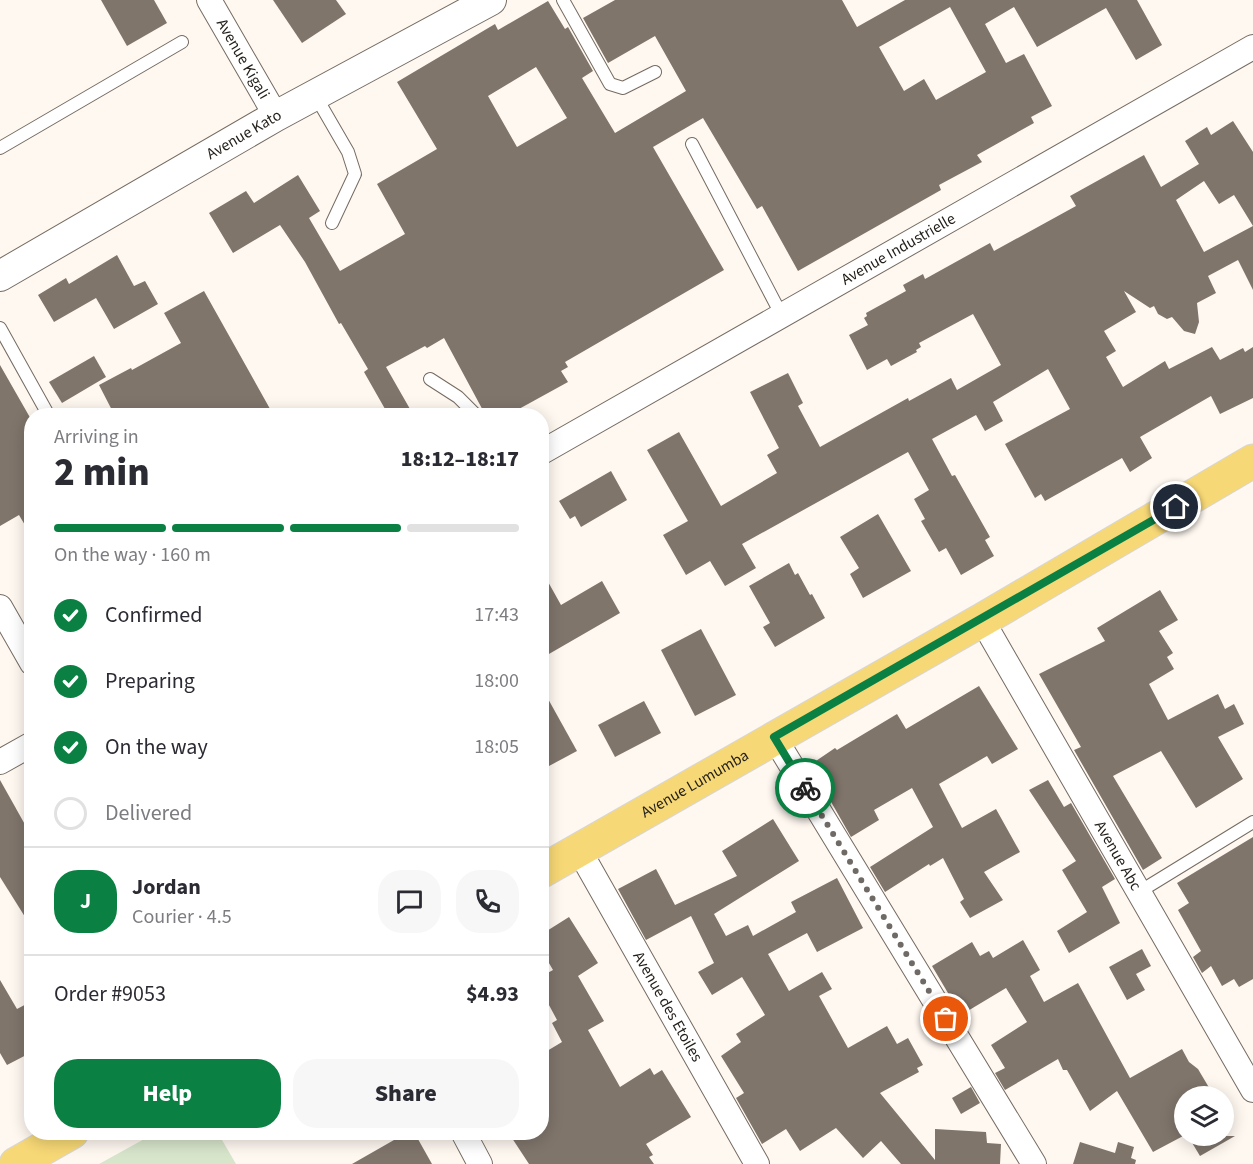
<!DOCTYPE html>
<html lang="en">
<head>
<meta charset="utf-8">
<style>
	:root { --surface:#fff; --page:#f7f7f7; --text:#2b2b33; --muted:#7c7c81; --line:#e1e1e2; --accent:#0b8043 }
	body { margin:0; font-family:"Source Sans 3",sans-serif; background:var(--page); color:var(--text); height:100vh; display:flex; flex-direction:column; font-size:22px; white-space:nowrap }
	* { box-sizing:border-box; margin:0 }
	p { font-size:20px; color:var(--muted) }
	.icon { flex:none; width:33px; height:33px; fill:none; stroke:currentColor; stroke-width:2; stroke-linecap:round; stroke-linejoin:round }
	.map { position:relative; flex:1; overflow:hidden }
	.panel { position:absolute; left:24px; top:408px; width:525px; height:732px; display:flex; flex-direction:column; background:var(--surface); border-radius:24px; box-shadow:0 3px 15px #0003 }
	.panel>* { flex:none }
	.buttons { position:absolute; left:1174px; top:1086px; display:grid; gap:12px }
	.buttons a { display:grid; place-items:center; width:60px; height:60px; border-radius:50%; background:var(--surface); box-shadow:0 3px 15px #0003; font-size:30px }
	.pin { position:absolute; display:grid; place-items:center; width:51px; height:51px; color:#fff; margin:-26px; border:3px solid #fff; border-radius:50%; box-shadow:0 2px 6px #0007 }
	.courier { position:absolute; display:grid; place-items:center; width:60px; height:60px; margin:-30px; border:4px solid #0b8043; border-radius:50%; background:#fff; color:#222; box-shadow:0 2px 8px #0007 }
	.headline em { font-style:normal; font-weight:800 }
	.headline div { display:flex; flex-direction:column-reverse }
	.headline { display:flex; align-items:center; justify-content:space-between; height:102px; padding:0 30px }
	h1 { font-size:39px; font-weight:800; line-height:45px }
	.bar { display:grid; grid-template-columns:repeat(4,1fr); gap:9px 6px; align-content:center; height:72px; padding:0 30px }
	.bar i { height:8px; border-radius:4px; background:var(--line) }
	.bar .on { background:var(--accent) }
	.bar p { grid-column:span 4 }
	.line { display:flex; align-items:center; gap:15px; padding:0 30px; border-top:2px solid var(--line) }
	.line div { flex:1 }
	.round { display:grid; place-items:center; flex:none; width:63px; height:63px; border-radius:24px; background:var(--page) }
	ol { padding:0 30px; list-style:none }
	li { display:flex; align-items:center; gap:18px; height:66px }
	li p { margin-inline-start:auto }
	li .icon { padding:6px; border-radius:50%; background:var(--accent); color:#fff; stroke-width:4 }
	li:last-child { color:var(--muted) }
	li i { width:33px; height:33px; border:3px solid var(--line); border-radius:50% }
	.button { display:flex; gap:12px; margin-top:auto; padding:12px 30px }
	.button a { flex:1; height:69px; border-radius:24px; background:var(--accent); color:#fff; font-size:24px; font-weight:800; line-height:69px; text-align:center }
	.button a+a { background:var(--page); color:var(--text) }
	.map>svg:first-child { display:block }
	.green { fill:#d7e5cb }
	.building { fill:#7f756b; fill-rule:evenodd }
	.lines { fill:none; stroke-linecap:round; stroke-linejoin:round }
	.service-casing { stroke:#756b61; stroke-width:14 }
	.minor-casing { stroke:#756b61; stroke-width:26 }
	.tertiary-casing { stroke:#756b61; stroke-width:32 }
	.trunk-casing { stroke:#d7d6d6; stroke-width:35 }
	.service { stroke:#fff; stroke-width:12 }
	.minor { stroke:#fff; stroke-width:24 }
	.tertiary { stroke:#fff; stroke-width:30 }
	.trunk { stroke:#f7d876; stroke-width:33 }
	.done { stroke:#6f6a65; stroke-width:6; stroke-dasharray:0 10.8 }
	.route { stroke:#0b8043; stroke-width:8 }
	.labels { text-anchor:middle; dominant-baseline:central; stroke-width:5; stroke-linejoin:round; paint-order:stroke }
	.street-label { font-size:16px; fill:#221e19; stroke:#fff }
</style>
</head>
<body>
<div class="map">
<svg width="1253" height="1164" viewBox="0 0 1253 1164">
	<rect width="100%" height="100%" fill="#fff8f1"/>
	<polygon class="green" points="157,1132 218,1133 236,1164 99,1164"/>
	<g class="building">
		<polygon points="101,0 154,0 167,23 127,46"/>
		<polygon points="273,0 336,0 346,14 302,43"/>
		<path d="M615,0H842L857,27L905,0H1137L1162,45L1136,60L1106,8L1037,47L1014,7L985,24L1006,63L1024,54L1052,106L1031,117L1034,123L977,155L982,162L939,185L941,190L798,271L762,206L757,209L703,118L653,147L724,270L565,362L568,367L561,371L568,382L506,416H486L444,338L427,348L425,346L386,367L414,416H389L364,372L368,369L341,323L339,324L305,262L280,225L233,253L209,213L246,191L254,203L298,175L320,211L309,218L340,271L405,234L377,184L437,149L397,82L495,24L498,30L548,1L565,29L568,27L593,71L582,78L615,133L686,91L655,36L608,63L583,18ZM950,7L986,72L936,100L924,79L904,91L879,47ZM536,67L567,118L517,147L488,96Z"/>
		<polygon points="1233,121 1253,152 1253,226 1234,195 1219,204 1204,181 1176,200 1204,252 1253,226 1253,290 1238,260 1208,276 1216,293 1197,303 1199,322 1195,334 1184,331 1172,317 1167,319 1158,314 1154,306 1150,308 1124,291 1136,312 1104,331 1116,351 1106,357 1123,387 1165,361 1169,369 1212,347 1220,360 1243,348 1245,352 1253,347 1253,398 1220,414 1211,396 1140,437 1152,458 1130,472 1122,458 1045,501 1041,494 1035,498 1005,444 1070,409 1048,369 993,402 1003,421 985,431 976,415 932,439 952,476 955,475 990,537 985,540 994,556 961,575 946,548 939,552 921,521 925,519 914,499 929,490 908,452 742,544 756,568 725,586 710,561 686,575 663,535 688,521 647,450 679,432 721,506 777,473 767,455 779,448 750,392 788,373 803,403 798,406 820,447 908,398 909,401 951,378 957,390 1001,365 973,314 919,343 921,347 916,350 917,352 891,366 887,359 867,370 849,335 868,325 864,318 867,316 866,313 906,291 903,285 923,274 925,279 990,243 994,251 1076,206 1070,196 1144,155 1161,187 1199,164 1185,141 1207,127 1211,135"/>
		<polygon points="117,255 134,286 145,281 158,304 114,329 96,298 54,322 38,295 66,278 69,284"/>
		<polygon points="204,291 274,416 115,416 99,385 131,368 132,370 181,343 164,313"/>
		<polygon points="94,356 106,377 62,403 49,382"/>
		<polygon points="0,365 32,421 32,537 19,515 0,526"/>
		<polygon points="611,471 627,500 581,527 575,516 570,519 559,501"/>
		<polygon points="878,514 911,571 863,598 850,574 859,568 840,537"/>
		<polygon points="789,563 795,575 798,573 810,595 812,594 825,618 775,647 763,627 770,623 749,586"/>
		<polygon points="542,571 561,605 602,581 620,613 542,658"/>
		<polygon points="1160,590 1178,620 1159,631 1173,653 1167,657 1174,669 1149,684 1168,720 1218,694 1225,709 1234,704 1244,724 1218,737 1243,779 1196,808 1161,751 1113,776 1162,858 1143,870 1074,750 1081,747 1039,674 1105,641 1097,628"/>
		<polygon points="701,629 736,695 695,716 661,650"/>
		<polygon points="979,686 1018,749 992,764 987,756 939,784 962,828 996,809 1020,852 984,872 1003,900 970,918 960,902 964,899 943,858 930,866 929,864 885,892 870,867 933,827 912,788 874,810 879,820 851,837 830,800 832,798 810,765 835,748 837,750 897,714 906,729"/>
		<polygon points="542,688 577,751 549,766 542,752"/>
		<polygon points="644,701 661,733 615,757 598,725"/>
		<polygon points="0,780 32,837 32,928 0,877"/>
		<polygon points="1048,780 1064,807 1071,803 1115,879 1102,887 1120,923 1069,953 1057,931 1087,912 1062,870 1076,861 1029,790"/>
		<polygon points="773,819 799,861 714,914 726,936 748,925 753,936 796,912 791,902 837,878 863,928 817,952 807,933 768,954 789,991 822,972 832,989 819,996 848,1048 887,1026 897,1044 908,1038 923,1065 917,1068 919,1072 880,1093 935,1160 935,1129 986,1132 987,1143 1001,1144 1000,1164 901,1164 881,1141 863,1158 836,1128 800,1151 786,1129 762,1144 736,1098 744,1093 721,1056 741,1042 736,1034 765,1015 742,977 712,995 698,972 714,963 691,916 646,940 618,889 656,869 675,905 737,876 722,851"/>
		<polygon points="1253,837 1253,979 1239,987 1234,979 1222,986 1211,966 1202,973 1193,957 1201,951 1178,910 1189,903 1177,883"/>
		<polygon points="569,917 598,963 578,976 604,1021 588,1030 620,1087 650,1068 654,1075 662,1070 691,1117 646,1144 653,1155 649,1157 654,1164 529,1164 508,1132 542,1132 542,1054 562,1042 552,1023 557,1020 542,992 542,976 553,970 542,951 542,934"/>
		<polygon points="1023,940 1040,970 1030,976 1044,1002 1078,983 1130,1078 1182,1049 1189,1062 1198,1069 1214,1096 1185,1096 1185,1135 1153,1152 1117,1091 1090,1111 1067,1070 1063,1070 1058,1059 1005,1090 995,1073 1005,1068 991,1045 1027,1022 1006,988 961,1015 932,966 972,942 980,956 989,951 993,958"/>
		<polygon points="1142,949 1151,966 1136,974 1145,990 1127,1000 1109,967"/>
		<polygon points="0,980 17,1009 32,1001 32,1052 7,1065 0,1053"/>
		<polygon points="971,1087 980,1103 961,1114 952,1098"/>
		<polygon points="408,1132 414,1132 432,1164 352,1164"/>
		<polygon points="1188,1136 1235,1136 1200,1156"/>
		<polygon points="1080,1142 1115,1153 1118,1142 1134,1147 1131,1158 1136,1160 1135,1164 1073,1164"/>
	</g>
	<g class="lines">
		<g class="service-casing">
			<g id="service">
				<polyline points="563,0 610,84 623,88 655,72"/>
				<polyline points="315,95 348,152 355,174 332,223"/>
				<polyline points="692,144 782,316"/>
				<polyline points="0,148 182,42"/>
				<polyline points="0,328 49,416"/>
				<polyline points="430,379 458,397 477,416"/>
				<polyline points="1139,892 1253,822"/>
			</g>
		</g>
		<g class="minor-casing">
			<g id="minor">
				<path id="s1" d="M209,0L276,116"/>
				<path id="s2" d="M542,452L1253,47"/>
				<polyline points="0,607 32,663"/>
				<path id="s3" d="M982,620L1253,1090"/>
				<polyline points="774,737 1034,1164"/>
				<polyline points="0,762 32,744"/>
				<path id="s4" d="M579,850L757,1164"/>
				<polyline points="463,1132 480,1164"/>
			</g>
		</g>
		<g class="tertiary-casing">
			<g id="tertiary">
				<path id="s5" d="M0,276L276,116L491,0"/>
			</g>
		</g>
		<g class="trunk-casing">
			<g id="trunk">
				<path id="s6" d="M542,871L982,620L1253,461"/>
				<polyline points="16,1164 72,1132"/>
			</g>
		</g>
		<use href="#service" class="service"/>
		<use href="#minor" class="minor"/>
		<use href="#tertiary" class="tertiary"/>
		<use href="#trunk" class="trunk"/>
	</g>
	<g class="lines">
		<polyline class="done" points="805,788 946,1019"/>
		<polyline class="route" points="805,788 774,737 1176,507"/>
	</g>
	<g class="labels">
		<g class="street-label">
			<text stroke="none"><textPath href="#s1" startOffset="68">Avenue Kigali</textPath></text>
			<text stroke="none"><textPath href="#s5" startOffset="282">Avenue Kato</textPath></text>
			<text stroke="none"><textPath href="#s2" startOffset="410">Avenue Industrielle</textPath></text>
			<text stroke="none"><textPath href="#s6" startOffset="176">Avenue Lumumba</textPath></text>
			<text stroke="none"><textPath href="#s3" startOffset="272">Avenue Abc</textPath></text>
			<text stroke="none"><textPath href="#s4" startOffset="180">Avenue des Etoiles</textPath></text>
		</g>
	</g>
</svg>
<div class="buttons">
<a><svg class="icon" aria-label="layers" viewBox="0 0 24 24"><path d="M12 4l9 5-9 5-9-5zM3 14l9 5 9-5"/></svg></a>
</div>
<div class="pin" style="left:946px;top:1019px;background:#ea580c"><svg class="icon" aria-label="bag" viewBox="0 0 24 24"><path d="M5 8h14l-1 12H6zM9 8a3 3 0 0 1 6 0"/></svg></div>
<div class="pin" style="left:1176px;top:507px;background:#1f2937"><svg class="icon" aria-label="home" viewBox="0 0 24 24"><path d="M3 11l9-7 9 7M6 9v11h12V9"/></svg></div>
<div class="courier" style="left:805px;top:788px"><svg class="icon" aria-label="bike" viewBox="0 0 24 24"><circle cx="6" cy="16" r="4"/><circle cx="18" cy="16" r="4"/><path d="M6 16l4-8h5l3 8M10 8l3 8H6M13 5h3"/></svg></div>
<section class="panel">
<div class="headline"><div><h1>2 min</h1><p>Arriving in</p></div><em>18:12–18:17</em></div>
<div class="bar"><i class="on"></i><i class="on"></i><i class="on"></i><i></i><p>On the way · 160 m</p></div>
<ol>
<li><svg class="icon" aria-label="check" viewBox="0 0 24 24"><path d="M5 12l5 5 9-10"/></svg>Confirmed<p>17:43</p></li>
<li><svg class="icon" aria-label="check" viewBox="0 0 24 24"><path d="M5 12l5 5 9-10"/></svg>Preparing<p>18:00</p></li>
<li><svg class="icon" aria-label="check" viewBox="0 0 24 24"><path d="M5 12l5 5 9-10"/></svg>On the way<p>18:05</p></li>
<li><i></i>Delivered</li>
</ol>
<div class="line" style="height:108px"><b class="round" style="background:var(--accent);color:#fff">J</b><div><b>Jordan</b><p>Courier · 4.5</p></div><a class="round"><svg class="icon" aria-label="chat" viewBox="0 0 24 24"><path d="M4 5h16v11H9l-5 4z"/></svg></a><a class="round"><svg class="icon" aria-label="phone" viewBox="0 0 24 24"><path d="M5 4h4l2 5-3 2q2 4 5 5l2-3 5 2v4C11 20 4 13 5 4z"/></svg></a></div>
<div class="line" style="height:78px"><div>Order #9053</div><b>$4.93</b></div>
<div class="button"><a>Help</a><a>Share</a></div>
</section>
</div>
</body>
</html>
